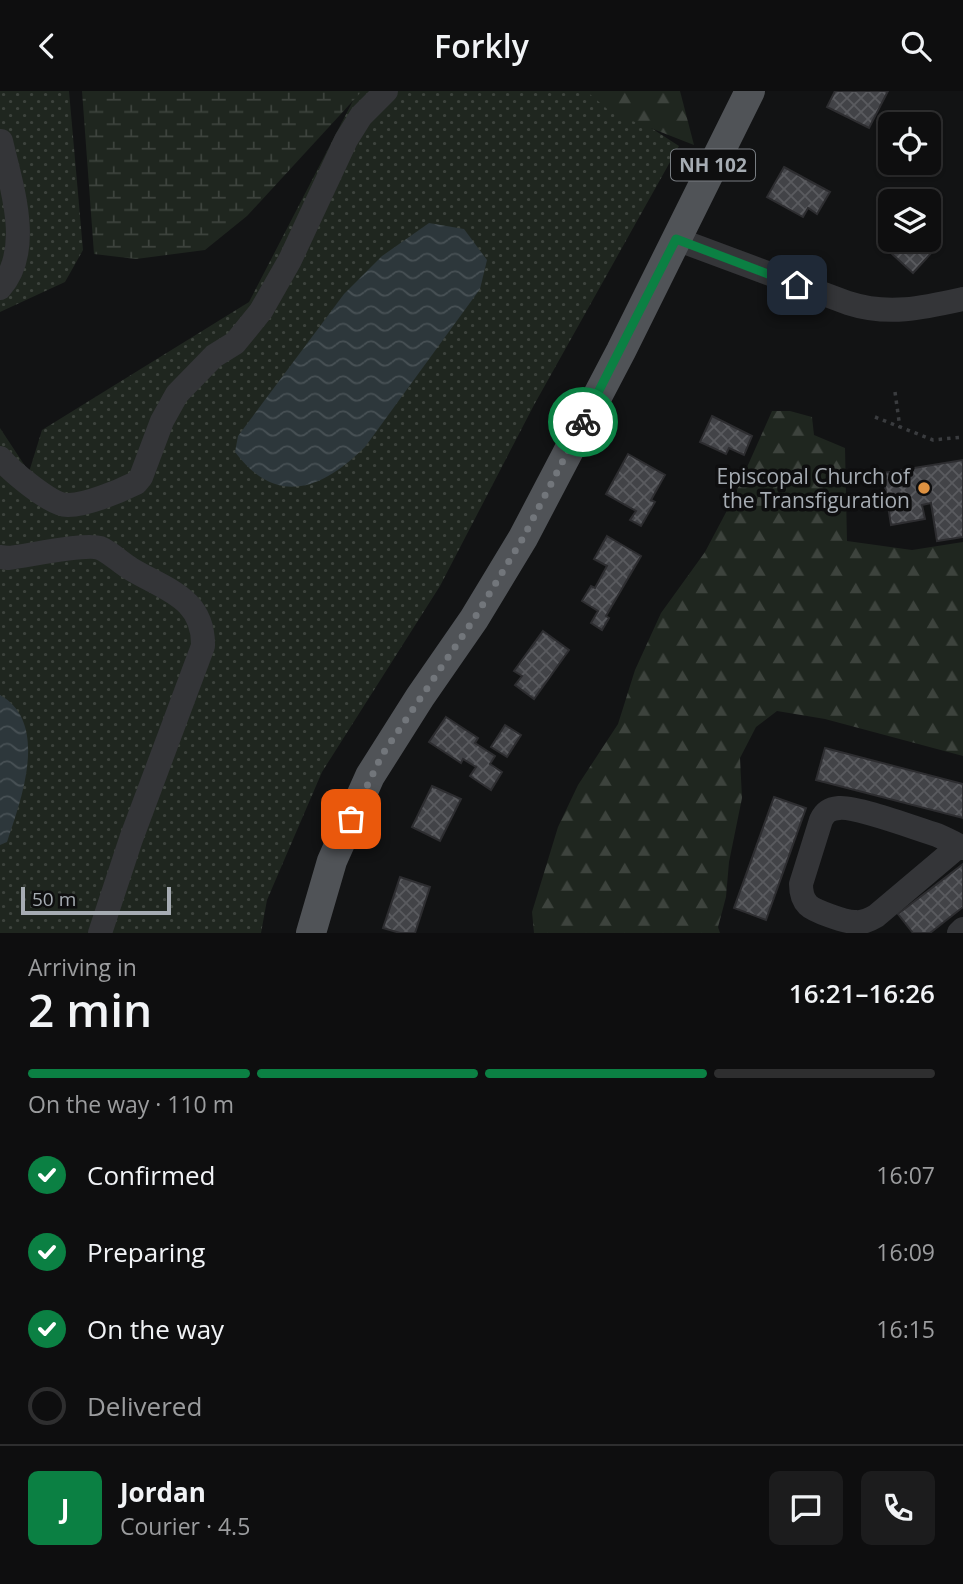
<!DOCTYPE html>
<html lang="en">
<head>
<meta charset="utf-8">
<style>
	:root { --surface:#0e0e0f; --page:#1c1c1d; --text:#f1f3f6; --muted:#9b9c9e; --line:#2e2e2f; --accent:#0b8043 }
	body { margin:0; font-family:"Open Sans",sans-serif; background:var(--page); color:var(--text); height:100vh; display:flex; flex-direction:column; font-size:26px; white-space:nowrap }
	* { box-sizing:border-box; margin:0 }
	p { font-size:23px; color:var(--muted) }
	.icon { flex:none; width:38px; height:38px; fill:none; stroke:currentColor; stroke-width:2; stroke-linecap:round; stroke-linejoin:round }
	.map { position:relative; height:842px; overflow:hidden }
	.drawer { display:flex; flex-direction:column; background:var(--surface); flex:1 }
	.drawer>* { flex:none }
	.tools { position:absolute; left:878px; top:21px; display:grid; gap:14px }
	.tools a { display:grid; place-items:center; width:63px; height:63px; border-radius:10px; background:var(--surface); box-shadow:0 2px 5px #0004,0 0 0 2px var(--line); font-size:35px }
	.scale { position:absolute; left:21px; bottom:18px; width:150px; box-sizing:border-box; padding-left:7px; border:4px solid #a6acb3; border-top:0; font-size:19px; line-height:24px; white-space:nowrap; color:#a6acb3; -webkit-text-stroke:5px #0e0e0f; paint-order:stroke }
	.pin { position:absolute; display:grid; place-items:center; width:60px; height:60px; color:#fff; margin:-30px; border-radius:14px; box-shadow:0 4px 10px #0006 }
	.courier { position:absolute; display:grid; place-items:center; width:70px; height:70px; margin:-35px; border:5px solid #0b8043; border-radius:50%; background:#fff; color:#222; box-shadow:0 2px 9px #0007 }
	.overview em { font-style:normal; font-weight:600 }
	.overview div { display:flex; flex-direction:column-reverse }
	.overview { display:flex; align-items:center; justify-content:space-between; height:119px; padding:0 28px }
	h1 { font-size:46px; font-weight:600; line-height:52px }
	.bar { display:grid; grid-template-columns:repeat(4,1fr); gap:10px 7px; align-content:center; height:84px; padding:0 28px }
	.bar i { height:9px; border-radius:5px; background:var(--line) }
	.bar .current { background:var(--accent) }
	.bar p { grid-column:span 4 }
	.line { display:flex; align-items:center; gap:18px; padding:0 28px; border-top:2px solid var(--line) }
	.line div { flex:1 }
	.round { display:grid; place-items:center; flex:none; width:74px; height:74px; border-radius:10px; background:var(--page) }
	ol { padding:0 28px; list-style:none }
	li { display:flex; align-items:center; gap:21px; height:77px }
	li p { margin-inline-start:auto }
	li .icon { padding:7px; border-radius:50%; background:var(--accent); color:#fff; stroke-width:4 }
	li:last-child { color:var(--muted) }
	li i { width:38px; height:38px; border:4px solid var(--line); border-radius:50% }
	header { display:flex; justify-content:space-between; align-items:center; height:91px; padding:0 28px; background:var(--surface); font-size:32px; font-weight:600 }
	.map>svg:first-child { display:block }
	.grass { fill:url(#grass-dots) }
	.forest { fill:url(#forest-firs) }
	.wetland { fill:url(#wetland-marsh) }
	.water { fill:url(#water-waves) }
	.building { fill:url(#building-cross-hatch); stroke:#2d2d30; stroke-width:2 }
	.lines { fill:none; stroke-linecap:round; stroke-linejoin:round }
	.path { stroke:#3a3c3f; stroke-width:3.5; stroke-dasharray:3.5 5; stroke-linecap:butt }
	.minor { stroke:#343538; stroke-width:24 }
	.major { stroke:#505357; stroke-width:30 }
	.done { stroke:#72767b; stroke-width:7; stroke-dasharray:0 12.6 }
	.route { stroke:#0b8043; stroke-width:9 }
	.poi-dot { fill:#dd9141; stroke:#0e0e0f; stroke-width:2.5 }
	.labels { text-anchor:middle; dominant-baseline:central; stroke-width:7; stroke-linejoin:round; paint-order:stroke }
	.shield { fill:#0e0e0f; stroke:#787d82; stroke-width:2 }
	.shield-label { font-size:19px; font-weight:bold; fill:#a6acb3 }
	.poi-label { font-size:21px; fill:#a6acb3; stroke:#0e0e0f; text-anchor:end }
</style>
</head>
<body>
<header><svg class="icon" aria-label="back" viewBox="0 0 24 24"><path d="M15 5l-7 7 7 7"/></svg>Forkly<svg class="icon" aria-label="search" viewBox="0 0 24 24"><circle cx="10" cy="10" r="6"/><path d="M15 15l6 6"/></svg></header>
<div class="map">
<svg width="963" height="842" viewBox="0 0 963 842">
	<defs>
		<pattern id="grass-dots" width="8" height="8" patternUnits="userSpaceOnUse" patternTransform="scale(1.75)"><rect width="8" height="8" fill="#1f261f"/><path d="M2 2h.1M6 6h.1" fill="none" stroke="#3d433d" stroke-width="1.8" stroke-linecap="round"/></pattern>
		<pattern id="forest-firs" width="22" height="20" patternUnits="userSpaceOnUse" patternTransform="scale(1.75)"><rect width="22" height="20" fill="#1f261f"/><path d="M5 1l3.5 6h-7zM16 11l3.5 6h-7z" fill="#3d433d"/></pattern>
		<pattern id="wetland-marsh" width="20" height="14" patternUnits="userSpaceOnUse" patternTransform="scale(1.75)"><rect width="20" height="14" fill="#1f261f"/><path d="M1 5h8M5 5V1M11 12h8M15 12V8" fill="none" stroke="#3d433d"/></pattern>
		<pattern id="water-waves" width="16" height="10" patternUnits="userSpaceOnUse" patternTransform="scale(1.75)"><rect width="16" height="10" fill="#2d373b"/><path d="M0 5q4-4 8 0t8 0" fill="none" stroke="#485155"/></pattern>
		<pattern id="building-cross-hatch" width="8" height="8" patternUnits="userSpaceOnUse" patternTransform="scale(1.75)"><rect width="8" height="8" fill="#424347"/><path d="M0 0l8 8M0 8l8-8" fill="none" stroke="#5a5b5f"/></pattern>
	</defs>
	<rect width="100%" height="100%" fill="#121314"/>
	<g class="grass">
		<polygon points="0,0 69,0 83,159 65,191 0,221"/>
		<polygon points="358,0 594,0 679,55 534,314 440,495 322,681 267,809 261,842 0,842 0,337 29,381 42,339 249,211"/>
	</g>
	<g class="forest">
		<polygon points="586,0 680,0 694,54 612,22"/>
		<polygon points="772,320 790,320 812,326 814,344 845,357 847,450 912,459 963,451 963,665 825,628 777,620 756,636 740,667 742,707 729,771 726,806 718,836 720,842 534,842 532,821 558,736 578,694 618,633 635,579 661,522 705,461 732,410"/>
	</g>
	<polygon class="wetland" points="82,0 362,0 247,125 205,159 136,168 94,163"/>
	<g class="water">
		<path d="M429,132L464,138L487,169L480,198L365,356C322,398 277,417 235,361L238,345L344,203L382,165Z"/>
		<path d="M0,604C50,632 21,709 7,751L0,754Z"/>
	</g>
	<g class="building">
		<polygon points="835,0 888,0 869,37 827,16"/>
		<polygon points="784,76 830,101 817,123 808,117 803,126 767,106"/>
		<polygon points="891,137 891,149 921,149 933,160 913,182 879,151"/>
		<polygon points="712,325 752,345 744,364 729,357 726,363 700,351"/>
		<polygon points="628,363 665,384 651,409 655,411 641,435 630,429 636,420 606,403"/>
		<polygon points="963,369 963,446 937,450 931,412 922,414 925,428 891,434 883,382"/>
		<polygon points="607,445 641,465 606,525 609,527 602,539 591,532 598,520 582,510 591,495 595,497 607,475 594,468"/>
		<polygon points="543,540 569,559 534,608 515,594 522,585 514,580"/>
		<polygon points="446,626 478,647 475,652 495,665 490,673 502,681 491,699 470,685 476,676 463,668 461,672 429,651"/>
		<polygon points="505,634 521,644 507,666 491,656"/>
		<polygon points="825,657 963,693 963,727 816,689"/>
		<polygon points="432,695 461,708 440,750 412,736"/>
		<polygon points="774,706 806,717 766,829 734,817"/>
		<polygon points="963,773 963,816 930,842 913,842 898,823"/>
		<polygon points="400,786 430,796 415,842 400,842 383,837"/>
	</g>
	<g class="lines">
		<g class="path">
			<polyline points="895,301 900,337"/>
			<polyline points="875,326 933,349 963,346"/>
		</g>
		<g class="minor">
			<path d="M676,148L848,212C888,225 923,217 963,208"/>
			<path d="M0,197C34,159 11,94 1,50"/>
			<path d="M0,367C11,380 51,414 67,414C84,415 120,400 136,392L141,386L162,330L177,303L214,265L235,252L261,220L290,169L346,49L361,25L386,0"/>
			<path d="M0,466L8,467C27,465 85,452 100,457C110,461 121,472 131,478C166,499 204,507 203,555L131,748L100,842"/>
			<path d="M959,755L876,825C869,829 863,832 855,831C845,831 814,820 808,814C802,808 801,801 801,793L821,729C825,721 829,718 839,717C856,715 917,738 937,744C946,748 955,752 963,757"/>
			<polyline points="959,842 963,838"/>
		</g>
		<polyline class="major" points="311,842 332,770 370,685 420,606 474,528 523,447 621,260 750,0"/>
	</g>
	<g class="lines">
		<polyline class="done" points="351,728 382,664 474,528 523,447 583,331"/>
		<polyline class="route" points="583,331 676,148 797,194"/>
	</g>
	<circle class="poi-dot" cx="924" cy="397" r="7"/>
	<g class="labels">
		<rect class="shield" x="671" y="58.5" width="84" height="31" rx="5"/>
		<g class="shield-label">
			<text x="713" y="74">NH 102</text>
		</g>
		<g class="poi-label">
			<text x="910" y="385">Episcopal Church of<tspan x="910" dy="24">the Transfiguration</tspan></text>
		</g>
	</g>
</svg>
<div class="tools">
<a><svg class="icon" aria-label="locate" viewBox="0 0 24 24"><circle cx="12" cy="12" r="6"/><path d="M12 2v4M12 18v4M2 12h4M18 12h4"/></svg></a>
<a><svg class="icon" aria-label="layers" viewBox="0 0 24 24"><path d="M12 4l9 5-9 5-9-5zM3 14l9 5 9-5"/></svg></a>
</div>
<div class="scale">50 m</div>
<div class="pin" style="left:351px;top:728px;background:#ea580c"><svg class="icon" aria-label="bag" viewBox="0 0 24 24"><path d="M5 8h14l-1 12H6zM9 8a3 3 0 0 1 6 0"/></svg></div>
<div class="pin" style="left:797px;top:194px;background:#1f2937"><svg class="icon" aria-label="home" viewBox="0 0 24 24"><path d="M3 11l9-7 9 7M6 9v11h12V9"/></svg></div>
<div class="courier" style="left:583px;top:331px"><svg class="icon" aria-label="bike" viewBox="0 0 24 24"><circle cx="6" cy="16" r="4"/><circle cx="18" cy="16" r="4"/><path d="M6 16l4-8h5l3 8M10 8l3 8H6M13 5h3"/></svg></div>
</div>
<section class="drawer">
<div class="overview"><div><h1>2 min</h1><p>Arriving in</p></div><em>16:21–16:26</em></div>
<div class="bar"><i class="current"></i><i class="current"></i><i class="current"></i><i></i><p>On the way · 110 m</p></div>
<ol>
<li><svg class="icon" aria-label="check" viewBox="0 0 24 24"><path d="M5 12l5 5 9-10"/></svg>Confirmed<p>16:07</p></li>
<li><svg class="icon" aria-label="check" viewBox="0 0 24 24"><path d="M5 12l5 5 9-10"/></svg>Preparing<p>16:09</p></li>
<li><svg class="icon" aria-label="check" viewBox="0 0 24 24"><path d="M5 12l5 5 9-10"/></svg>On the way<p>16:15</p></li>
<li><i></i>Delivered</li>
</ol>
<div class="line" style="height:126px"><b class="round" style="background:var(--accent);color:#fff">J</b><div><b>Jordan</b><p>Courier · 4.5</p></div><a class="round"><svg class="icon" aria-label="chat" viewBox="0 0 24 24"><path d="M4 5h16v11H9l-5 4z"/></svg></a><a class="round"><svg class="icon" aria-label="phone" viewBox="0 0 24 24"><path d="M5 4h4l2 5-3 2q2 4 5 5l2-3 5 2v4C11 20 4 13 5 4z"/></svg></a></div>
</section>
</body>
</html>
